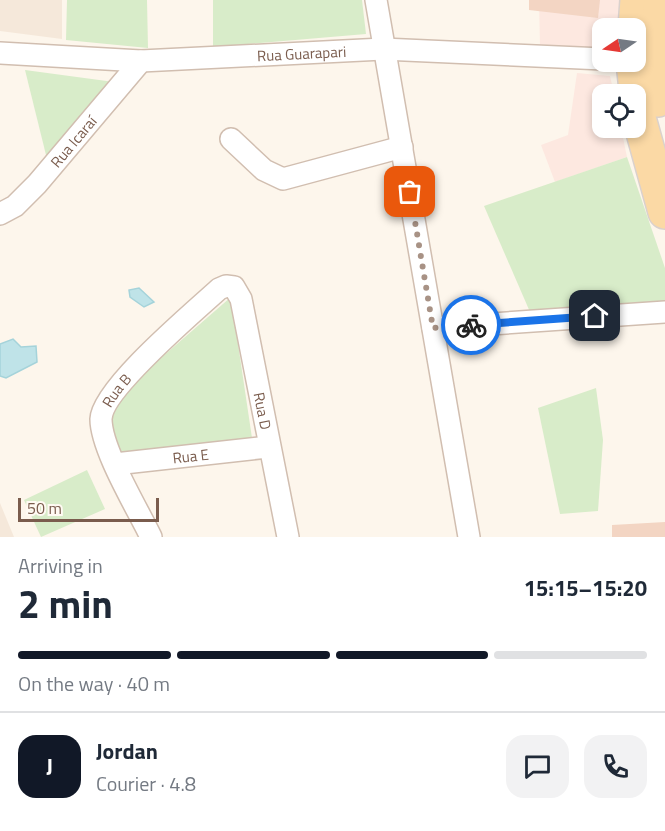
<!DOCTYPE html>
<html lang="en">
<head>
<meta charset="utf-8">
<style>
	:root { --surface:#fff; --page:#f2f2f3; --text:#1f2937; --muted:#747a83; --line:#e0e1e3; --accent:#111827 }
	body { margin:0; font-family:"Titillium Web",sans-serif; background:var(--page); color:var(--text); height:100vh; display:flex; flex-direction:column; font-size:22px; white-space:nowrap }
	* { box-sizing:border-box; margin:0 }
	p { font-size:20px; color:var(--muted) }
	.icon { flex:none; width:33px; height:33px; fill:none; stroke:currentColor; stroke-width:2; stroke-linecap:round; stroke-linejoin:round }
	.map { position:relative; height:537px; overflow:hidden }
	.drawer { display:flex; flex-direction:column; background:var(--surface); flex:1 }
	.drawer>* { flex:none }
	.needle { width:39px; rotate:257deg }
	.fabs { position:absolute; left:592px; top:18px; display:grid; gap:12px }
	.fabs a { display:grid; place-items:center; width:54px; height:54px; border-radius:12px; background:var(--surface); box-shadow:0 3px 9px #0003; font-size:30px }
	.scale { position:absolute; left:18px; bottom:15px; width:141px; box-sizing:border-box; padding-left:6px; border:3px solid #7a5c4d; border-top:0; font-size:16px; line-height:21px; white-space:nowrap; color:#7a5c4d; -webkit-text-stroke:4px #fffaf3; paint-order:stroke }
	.pin { position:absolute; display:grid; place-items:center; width:51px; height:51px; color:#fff; margin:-26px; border-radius:12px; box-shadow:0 3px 9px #0006 }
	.courier { position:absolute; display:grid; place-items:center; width:60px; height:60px; margin:-30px; border:4px solid #1a73e8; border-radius:50%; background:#fff; color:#222; box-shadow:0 2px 8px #0007 }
	.headline em { font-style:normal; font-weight:700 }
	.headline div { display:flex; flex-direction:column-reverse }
	.headline { display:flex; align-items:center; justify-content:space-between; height:102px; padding:0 18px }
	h1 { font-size:39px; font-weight:700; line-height:45px }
	.bar { display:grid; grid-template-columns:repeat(4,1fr); gap:9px 6px; align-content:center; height:72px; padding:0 18px }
	.bar i { height:8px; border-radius:4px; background:var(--line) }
	.bar .active { background:var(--accent) }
	.bar p { grid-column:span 4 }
	.line { display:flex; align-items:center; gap:15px; padding:0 18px; border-top:2px solid var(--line) }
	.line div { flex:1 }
	.round { display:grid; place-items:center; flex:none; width:63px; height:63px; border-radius:18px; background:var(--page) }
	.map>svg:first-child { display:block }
	.residential { fill:#f5e8da }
	.commercial { fill:#fde8e0 }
	.green { fill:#d8ecc9 }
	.water { fill:#bfe3e8; stroke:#a5d3da; stroke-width:1.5 }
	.building { fill:#f3d5c3 }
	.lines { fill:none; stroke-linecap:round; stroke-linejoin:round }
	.minor-casing { stroke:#d1beb0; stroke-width:24 }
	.primary-casing { stroke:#dad1cd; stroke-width:36 }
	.minor { stroke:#fff; stroke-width:21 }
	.primary { stroke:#fbd9a5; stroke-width:33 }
	.done { stroke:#a89285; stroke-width:6; stroke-dasharray:0 10.8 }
	.route { stroke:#1a73e8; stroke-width:8 }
	.labels { text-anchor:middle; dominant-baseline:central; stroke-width:5; stroke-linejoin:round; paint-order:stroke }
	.street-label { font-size:15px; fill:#7a5c4d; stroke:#fffaf3 }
</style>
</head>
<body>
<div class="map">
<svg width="665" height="537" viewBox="0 0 665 537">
	<rect width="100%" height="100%" fill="#fdf6ec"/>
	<g class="residential">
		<polygon points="0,0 62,0 62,39 0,31"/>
		<polygon points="0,503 14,537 0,537"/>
	</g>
	<g class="commercial">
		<polygon points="539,0 620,0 618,28 603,28 603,52 540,46"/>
		<polygon points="577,73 610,76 614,94 603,94 603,128 621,128 627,157 555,182 541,145 568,135"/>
	</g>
	<g class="green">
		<polygon points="67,0 147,0 148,48 66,40"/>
		<polygon points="213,0 362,0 366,34 213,47"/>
		<polygon points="25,70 114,82 47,159"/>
		<polygon points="627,157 665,268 665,304 530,312 484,206"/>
		<polygon points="231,297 252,438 115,458 100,411"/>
		<polygon points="596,388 603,440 598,511 560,514 538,408"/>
		<polygon points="87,470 105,509 41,537 24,500"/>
	</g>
	<g class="water">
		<polygon points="139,288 154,302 144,307 130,297 129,290"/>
		<polygon points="13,339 21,347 36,346 37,362 6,378 0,376 0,344"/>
	</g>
	<g class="building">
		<polygon points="529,0 600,0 598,18 529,10"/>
		<polygon points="665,522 665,537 612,537 612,525"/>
	</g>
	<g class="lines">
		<g class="minor-casing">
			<g id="minor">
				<polyline points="376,0 469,537"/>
				<path id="s1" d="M0,53L141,61L383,49L603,59"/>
				<polyline points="231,139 264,170 283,179 402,147"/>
				<path id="s2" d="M0,214L15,206L37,184L141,61"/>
				<polyline points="433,328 665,312"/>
				<path id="s3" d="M115,464L268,447"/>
				<path id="s4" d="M151,537C137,508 101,449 101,419C102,389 194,312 219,289L226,286L234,287L241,299L288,537"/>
			</g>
		</g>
		<g class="primary-casing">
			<g id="primary">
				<polyline points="635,28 637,0"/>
				<polyline points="633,62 639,118 665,212"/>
				<polyline points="658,100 655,56 661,0"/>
			</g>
		</g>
		<use href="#minor" class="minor"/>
		<use href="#primary" class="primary"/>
	</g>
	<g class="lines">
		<polyline class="done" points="410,192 433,328 471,325"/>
		<polyline class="route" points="471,325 595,316"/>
	</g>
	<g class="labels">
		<g class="street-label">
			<text stroke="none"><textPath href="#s1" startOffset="302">Rua Guarapari</textPath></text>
			<text stroke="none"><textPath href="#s2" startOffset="104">Rua Icaraí</textPath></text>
			<text stroke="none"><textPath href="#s4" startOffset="162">Rua B</textPath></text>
			<text stroke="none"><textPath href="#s4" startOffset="450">Rua D</textPath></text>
			<text stroke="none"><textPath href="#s3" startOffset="76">Rua E</textPath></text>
		</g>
	</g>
</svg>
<div class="fabs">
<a><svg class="needle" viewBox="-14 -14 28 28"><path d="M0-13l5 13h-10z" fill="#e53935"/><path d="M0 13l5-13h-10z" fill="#747a83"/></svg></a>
<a><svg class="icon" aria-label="locate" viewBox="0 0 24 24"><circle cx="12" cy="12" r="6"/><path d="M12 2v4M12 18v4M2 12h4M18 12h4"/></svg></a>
</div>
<div class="scale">50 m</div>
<div class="pin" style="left:410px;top:192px;background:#ea580c"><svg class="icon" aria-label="bag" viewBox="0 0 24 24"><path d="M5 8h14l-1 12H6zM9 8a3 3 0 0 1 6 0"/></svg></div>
<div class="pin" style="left:595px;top:316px;background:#1f2937"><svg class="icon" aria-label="home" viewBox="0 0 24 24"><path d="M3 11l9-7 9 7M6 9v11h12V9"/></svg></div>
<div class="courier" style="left:471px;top:325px"><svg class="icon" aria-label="bike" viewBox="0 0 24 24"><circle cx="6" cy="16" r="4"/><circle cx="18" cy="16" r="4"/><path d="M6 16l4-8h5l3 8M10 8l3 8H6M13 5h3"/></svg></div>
</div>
<section class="drawer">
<div class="headline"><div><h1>2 min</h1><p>Arriving in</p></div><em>15:15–15:20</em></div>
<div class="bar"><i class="active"></i><i class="active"></i><i class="active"></i><i></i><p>On the way · 40 m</p></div>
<div class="line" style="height:108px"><b class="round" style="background:var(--accent);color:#fff">J</b><div><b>Jordan</b><p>Courier · 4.8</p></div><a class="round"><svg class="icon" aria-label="chat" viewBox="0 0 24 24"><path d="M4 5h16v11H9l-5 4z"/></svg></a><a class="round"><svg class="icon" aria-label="phone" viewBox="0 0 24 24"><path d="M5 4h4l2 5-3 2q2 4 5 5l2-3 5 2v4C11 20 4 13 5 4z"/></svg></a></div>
</section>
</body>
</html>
